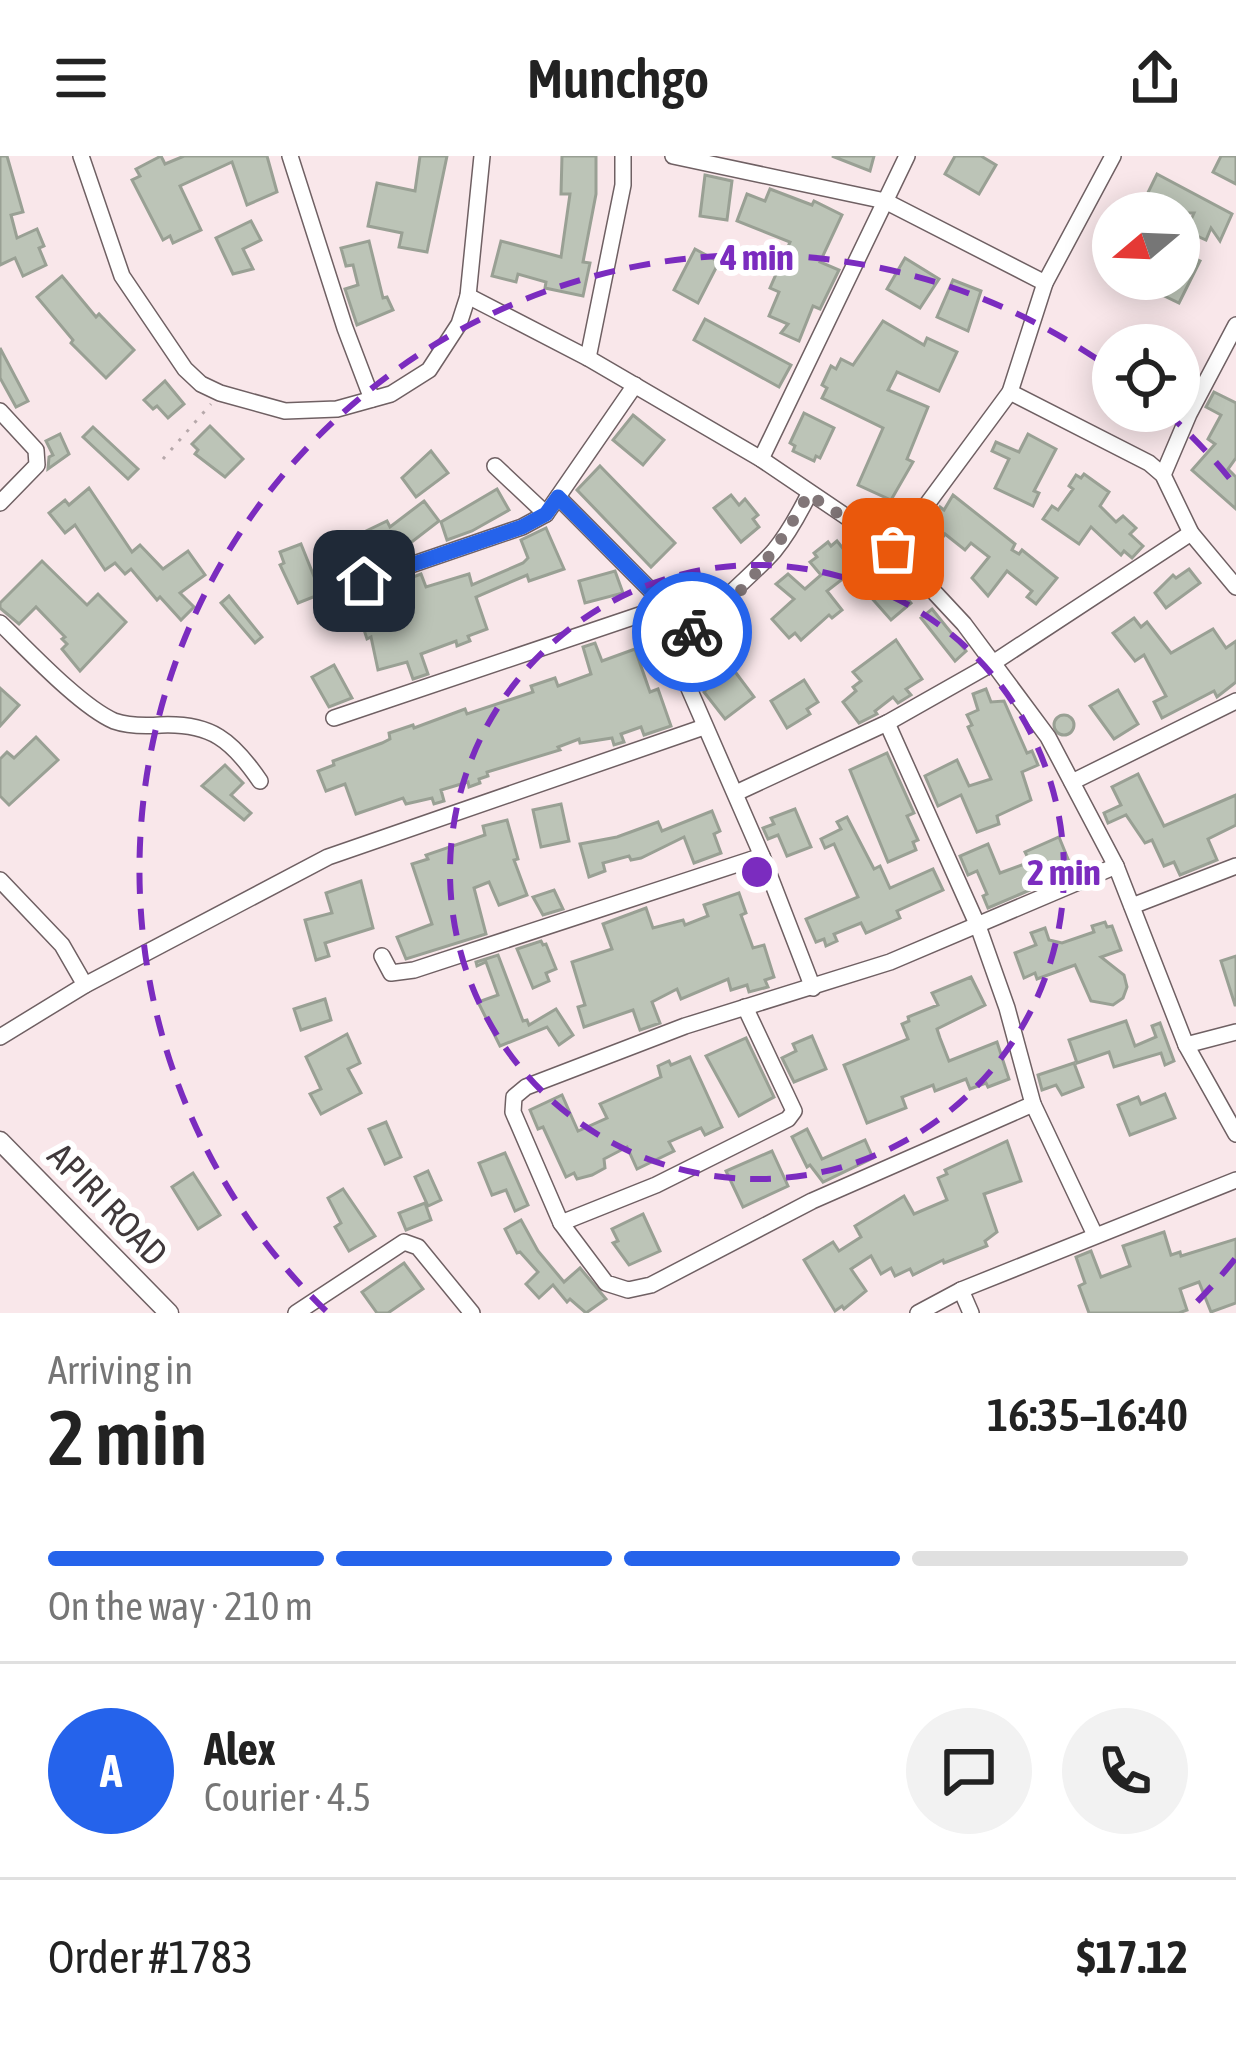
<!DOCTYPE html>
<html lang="en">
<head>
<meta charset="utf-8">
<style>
	:root { --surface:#fff; --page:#f2f2f2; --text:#222; --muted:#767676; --line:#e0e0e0; --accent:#2563eb }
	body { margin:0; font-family:"Asap Condensed",sans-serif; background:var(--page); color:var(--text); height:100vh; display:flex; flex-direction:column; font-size:45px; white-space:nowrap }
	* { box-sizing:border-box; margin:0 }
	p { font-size:39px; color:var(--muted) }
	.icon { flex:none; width:66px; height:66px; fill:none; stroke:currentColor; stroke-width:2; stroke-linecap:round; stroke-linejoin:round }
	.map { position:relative; height:1157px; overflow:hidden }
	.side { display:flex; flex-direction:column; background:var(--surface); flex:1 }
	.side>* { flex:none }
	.needle { width:78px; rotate:251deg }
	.tools { position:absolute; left:1092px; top:36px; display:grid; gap:24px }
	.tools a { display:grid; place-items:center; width:108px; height:108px; border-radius:50%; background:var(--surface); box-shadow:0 6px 30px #0003; font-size:60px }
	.pin { position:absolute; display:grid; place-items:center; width:102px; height:102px; color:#fff; margin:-51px; border-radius:24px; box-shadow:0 6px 18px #0006 }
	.courier { position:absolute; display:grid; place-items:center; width:120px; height:120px; margin:-60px; border:9px solid #2563eb; border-radius:50%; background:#fff; color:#222; box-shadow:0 3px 15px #0007 }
	.head em { font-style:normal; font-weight:600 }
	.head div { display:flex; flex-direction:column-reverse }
	.head { display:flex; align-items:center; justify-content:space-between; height:204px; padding:0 48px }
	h1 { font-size:78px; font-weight:600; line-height:90px }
	.bar { display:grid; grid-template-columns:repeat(4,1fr); gap:18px 12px; align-content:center; height:144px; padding:0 48px }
	.bar i { height:15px; border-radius:9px; background:var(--line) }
	.bar .active { background:var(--accent) }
	.bar p { grid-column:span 4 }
	.line { display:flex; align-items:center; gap:30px; padding:0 48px; border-top:3px solid var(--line) }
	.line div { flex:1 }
	.round { display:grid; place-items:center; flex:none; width:126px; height:126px; border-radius:63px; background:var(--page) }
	header { display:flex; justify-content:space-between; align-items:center; height:156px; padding:0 48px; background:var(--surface); font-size:54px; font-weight:600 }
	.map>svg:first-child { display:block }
	.building { fill:#bcc4b7; stroke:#99a094; stroke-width:3 }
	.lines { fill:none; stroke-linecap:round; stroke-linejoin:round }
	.minor-casing { stroke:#6f6063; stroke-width:18 }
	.tertiary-casing { stroke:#6f6063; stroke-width:21 }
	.path { stroke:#b6a8aa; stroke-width:3; stroke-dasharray:3 9; stroke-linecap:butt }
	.minor { stroke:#fff; stroke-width:15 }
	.tertiary { stroke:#fff; stroke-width:18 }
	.done { stroke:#817678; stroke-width:12; stroke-dasharray:0 21.6 }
	.route { stroke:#2563eb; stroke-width:15 }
	.ring { fill:none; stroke:#7b2cbf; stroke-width:6; stroke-dasharray:21 15 }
	.labels { text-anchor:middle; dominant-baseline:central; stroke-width:12; stroke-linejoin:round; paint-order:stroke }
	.street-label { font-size:36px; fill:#40393b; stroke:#fff }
	.centre { fill:#7b2cbf; stroke:#fff; stroke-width:6 }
	.ring-label { font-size:36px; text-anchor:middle; font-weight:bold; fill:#7b2cbf; stroke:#fff; stroke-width:12; stroke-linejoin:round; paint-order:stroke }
</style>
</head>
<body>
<header><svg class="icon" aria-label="menu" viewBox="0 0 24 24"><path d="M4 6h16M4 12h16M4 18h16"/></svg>Munchgo<svg class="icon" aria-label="share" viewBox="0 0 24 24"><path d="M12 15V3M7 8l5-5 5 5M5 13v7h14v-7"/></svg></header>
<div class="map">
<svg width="1236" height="1157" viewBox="0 0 1236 1157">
	<rect width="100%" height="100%" fill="#f9e7ea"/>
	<g class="building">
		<polygon points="0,0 7,0 23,56 11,59 17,82 37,73 44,90 39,92 46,109 23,120 15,102 0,109"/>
		<polygon points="161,0 165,8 184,0 267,0 277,36 247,49 232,6 180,30 201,74 173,87 170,80 163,84 132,24 140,20 136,13"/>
		<polygon points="420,0 447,0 427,96 399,91 402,77 368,70 377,27 415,35"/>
		<polygon points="562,0 596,0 596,38 583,106 590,107 583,140 545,132 546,126 518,118 516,126 492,120 501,85 561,101 570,38 561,38"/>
		<polygon points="832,0 874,0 870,15"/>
		<polygon points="955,0 981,0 996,9 979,38 945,18"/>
		<polygon points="1221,0 1236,0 1236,28 1213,16"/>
		<polygon points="1157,18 1232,58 1220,85 1211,72 1206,84 1186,75 1194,57 1138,57"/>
		<polygon points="705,19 732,25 727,64 700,60"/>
		<polygon points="770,33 812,49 814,45 842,59 820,106 839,114 820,153 813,150 799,185 781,177 788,168 769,160 779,136 770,132 790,86 737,65 747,38 765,45"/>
		<polygon points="251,65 261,84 243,93 253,113 233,118 216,82"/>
		<polygon points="369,85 383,142 387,141 393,154 357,169 345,133 358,129 353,109 346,110 341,92"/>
		<polygon points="1113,86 1113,113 1096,104 1105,87"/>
		<polygon points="695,93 719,106 698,147 674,134"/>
		<polygon points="1179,95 1200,105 1179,147 1129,123 1179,123"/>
		<polygon points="905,102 939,123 920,152 887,133"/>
		<polygon points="62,120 96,161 99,158 134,194 106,222 71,187 73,184 37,141"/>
		<polygon points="953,124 981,135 968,175 937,161"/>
		<polygon points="705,163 791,209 779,231 694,184"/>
		<polygon points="883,165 924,189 927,182 957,196 939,235 897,216 888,234 928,251 907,303 913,306 891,344 858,329 883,272 822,242 827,232 822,229 831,210 836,213 841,203 853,209"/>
		<polygon points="0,192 28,245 16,251 0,222"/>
		<polygon points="165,225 184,248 168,262 157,250 153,253 144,244"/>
		<polygon points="1214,236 1236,247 1236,302 1228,313 1236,321 1236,353 1192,314 1215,288 1208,283 1221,259 1206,251"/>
		<polygon points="804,257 834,272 820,302 816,300 814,305 793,295 795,290 790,287"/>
		<polygon points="633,259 664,284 643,309 613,284"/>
		<polygon points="210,270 243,303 225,321 195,298 198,294 192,288"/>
		<polygon points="93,271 138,313 128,323 83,281"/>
		<polygon points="60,278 69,298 48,313 49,301 53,299 46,285"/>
		<polygon points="1028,278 1056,293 1034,335 1039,337 1033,350 995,332 1009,303 992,295 996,286 1019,296"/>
		<polygon points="431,295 448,317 416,341 402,322"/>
		<polygon points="600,310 675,387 651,411 577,334"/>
		<polygon points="1084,318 1109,336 1100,350 1116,366 1123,360 1136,372 1130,378 1143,390 1132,402 1124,395 1121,399 1091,371 1079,388 1043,363 1052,350 1058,354 1073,333 1069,330 1076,319 1081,322"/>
		<polygon points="89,332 132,396 140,389 163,413 188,395 205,419 180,437 194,451 181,464 160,441 157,444 131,413 125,418 115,407 105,414 75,369 65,377 49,357 65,344 69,349"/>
		<polygon points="497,333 509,354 472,375 447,384 441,366"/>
		<polygon points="731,339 739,349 745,343 758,359 753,363 759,371 741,386 714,352"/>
		<polygon points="953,339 1015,388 1012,394 1019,398 1022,394 1057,422 1036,448 1027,441 1032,435 1007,415 988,440 972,422 989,401 971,387 965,394 945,378 941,384 925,374 940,351 944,354"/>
		<polygon points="424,345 439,365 396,398 398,401 388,404 384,396 341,409 335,390 387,365 390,371"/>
		<polygon points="546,372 564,413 529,425 527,419 476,441 487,473 468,480 470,485 457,490 456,485 421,498 428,518 413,523 407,506 378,514 371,481 367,483 354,443 421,418 426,431 469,418 472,429 523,407 528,402 521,384"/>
		<polygon points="837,385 858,411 827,435 842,454 832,462 829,459 801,484 795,477 789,482 772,463 794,443 776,428 788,418 805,433 821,419 810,406 817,401 814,397 828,386 831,390"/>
		<polygon points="301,388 321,438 298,447 280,409 284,407 280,396"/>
		<polygon points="42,405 87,449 98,438 126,466 80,515 62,493 67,488 62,483 65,481 36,451 19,468 0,452 0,447"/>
		<polygon points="1189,413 1200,427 1166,452 1155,437 1173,419 1176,422"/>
		<polygon points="615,415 623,437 585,447 579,425"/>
		<polygon points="889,421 911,447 891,464 869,439"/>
		<polygon points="229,440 262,481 255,487 221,447"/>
		<polygon points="932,453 966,495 955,505 921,462"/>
		<polygon points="1134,462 1141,471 1147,466 1171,497 1213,473 1226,492 1236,485 1236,526 1217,541 1214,535 1162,562 1154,546 1166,540 1144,499 1135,505 1113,477"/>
		<polygon points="896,484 922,523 906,533 911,539 898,547 893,541 875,555 877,558 859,567 843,546 856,535 853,531 861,525 853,516"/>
		<polygon points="595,487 602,505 635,493 650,536 658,533 671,570 644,579 641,571 621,578 624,586 614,589 612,582 580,587 579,583 558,591 560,594 487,616 488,620 479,623 480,627 469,631 468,626 441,634 444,645 434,648 432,642 406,648 403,642 356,658 345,628 326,635 318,615 334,609 333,605 382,587 390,583 389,577 413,569 414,572 465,553 467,558 533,536 531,530 555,522 558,530 591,518 583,491"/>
		<polygon points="334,509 352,542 329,551 312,521"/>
		<polygon points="733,513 754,541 725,563 704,536 725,514 728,517"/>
		<polygon points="804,524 818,546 807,553 810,558 787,572 771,545"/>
		<polygon points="0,532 19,549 0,570"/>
		<polygon points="986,533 991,546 1004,545 1027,597 1032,595 1038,609 1022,616 1031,644 997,660 999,668 977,676 961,639 938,650 925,620 957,604 969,630 991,623 968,571 972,569 967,559 978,554 973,538"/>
		<polygon points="1118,534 1138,568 1114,583 1090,550"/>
		<circle cx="1064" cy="569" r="10"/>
		<polygon points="36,581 58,604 9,649 0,640 0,603 7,596 14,602"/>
		<polygon points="887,597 914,657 907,660 918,684 913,686 916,694 888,706 850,614"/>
		<polygon points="225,609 243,627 231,639 251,657 244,664 202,630"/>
		<polygon points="1138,618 1164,670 1236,639 1236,669 1208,683 1217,704 1180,719 1174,706 1164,710 1152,684 1145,687 1126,659 1108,667 1104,657 1121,649 1112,631"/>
		<polygon points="561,648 569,685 541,691 533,654"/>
		<polygon points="795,653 811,691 787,700 778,679 768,683 763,672 774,668 771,662"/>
		<polygon points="712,655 720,675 714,678 721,697 694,707 684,681 641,702 631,704 629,700 603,707 605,715 589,721 580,688 617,681 658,666 662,675"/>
		<polygon points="847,661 874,713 880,710 890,732 933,713 943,734 897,755 900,762 866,777 861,767 834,778 837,785 826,790 824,783 816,786 806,763 858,741 834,688 825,692 821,683 841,673 837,666"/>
		<polygon points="507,664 518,703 514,704 527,739 499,749 489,726 474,732 486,778 406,803 397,781 432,768 412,708 428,703 426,699 485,679 483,670"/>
		<polygon points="1059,681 1070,708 1034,723 1037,731 988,752 983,740 987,738 977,715 968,719 960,700 988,688 1000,717 1030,706 1025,696"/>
		<polygon points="361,725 373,772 325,787 329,800 316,804 305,764 332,757 326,737"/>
		<polygon points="554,734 563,753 543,759 533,741"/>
		<polygon points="739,737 746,757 741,759 753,792 764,789 774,821 765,824 768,831 749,836 747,829 731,834 728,823 681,843 677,833 652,846 660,867 640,874 633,854 584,871 578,851 585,849 572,806 612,793 603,768 646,752 653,772 683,764 685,769 708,760 704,749"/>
		<polygon points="1105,766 1107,771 1112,770 1121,794 1101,801 1124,819 1127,831 1123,842 1113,849 1091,845 1075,809 1037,823 1035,817 1024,822 1015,797 1036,789 1031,777 1045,772 1049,784 1062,787 1094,776 1092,770"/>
		<polygon points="541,785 543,789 546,788 556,813 546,817 549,825 533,832 517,793"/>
		<polygon points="498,799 523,865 527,864 529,869 556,853 573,879 559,889 547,871 500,890 478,846 498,839 486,806 477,810 476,806"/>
		<polygon points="1236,800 1236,849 1235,849 1221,805"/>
		<polygon points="971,821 985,849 937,873 940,882 949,905 997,886 1009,923 988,931 986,927 970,933 966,923 935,935 933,929 902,941 906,952 867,967 844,909 908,883 902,868 909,865 908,861 938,849 932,837"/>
		<polygon points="325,843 331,864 301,874 294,853"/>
		<polygon points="1126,865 1135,890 1156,881 1152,870 1160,867 1174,905 1165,909 1161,897 1114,911 1109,896 1077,907 1069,884"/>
		<polygon points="347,878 360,907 348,913 361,937 321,958 310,938 321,933 306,901"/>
		<polygon points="812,880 826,913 794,926 782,902 796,895 793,888"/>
		<polygon points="746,882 774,941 739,960 706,900"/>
		<polygon points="690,901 722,971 705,979 701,972 669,986 674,995 637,1013 627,991 604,1003 605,1012 592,1019 577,1023 574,1017 566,1021 543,971 538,973 530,954 562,939 578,975 607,962 600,948 661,921 658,910 669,905 671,909"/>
		<polygon points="1074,907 1083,931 1062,939 1056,929 1042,934 1038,919"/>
		<polygon points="1165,938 1175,962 1130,979 1118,949 1138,941 1141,948"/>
		<polygon points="386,966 401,1001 385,1008 369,973"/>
		<polygon points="807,973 822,1003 865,984 873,1002 823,1026 810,1009 807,1011 792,981"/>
		<polygon points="1007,985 1021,1025 984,1038 997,1076 985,1085 987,1090 944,1107 943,1104 913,1119 910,1113 895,1120 891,1112 881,1118 871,1100 851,1113 866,1135 844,1153 842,1150 835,1155 804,1104 833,1086 839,1095 861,1081 855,1070 904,1040 914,1058 947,1044 938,1022 947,1018 945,1014"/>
		<polygon points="772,995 788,1030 743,1051 726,1015"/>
		<polygon points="505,997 528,1049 515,1055 506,1034 492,1039 479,1007"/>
		<polygon points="428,1015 441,1044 428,1050 415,1021"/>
		<polygon points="193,1017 220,1059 198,1073 172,1031"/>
		<polygon points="343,1033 375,1080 349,1095 335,1071 341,1067 328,1042"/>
		<polygon points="425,1047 431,1064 406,1074 399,1057"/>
		<polygon points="643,1058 660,1095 629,1109 613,1087 618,1085 612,1073"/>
		<polygon points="521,1064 538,1095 564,1126 580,1112 606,1143 586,1157 570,1143 567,1146 553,1129 539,1142 526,1128 538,1116 520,1096 517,1097 505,1073"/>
		<polygon points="1164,1076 1171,1099 1180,1096 1181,1100 1236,1083 1236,1147 1211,1156 1199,1126 1180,1133 1187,1154 1179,1157 1089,1157 1079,1130 1085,1127 1076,1101 1091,1095 1101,1121 1130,1110 1123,1090"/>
		<polygon points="404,1107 423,1133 388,1157 377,1157 362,1136"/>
	</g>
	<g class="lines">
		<g class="minor-casing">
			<g id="minor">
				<polyline points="81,0 122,120 185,213 201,228 220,237 285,255 337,253 391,238 429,214 459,168 468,140 482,0"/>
				<polyline points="290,0 345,172 372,243"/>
				<polyline points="673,0 885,45 1045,127"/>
				<polyline points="468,140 588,202 761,303 894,393 964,468 1048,581 1116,710 1186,889 1236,978"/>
				<polyline points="588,202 623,29 623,0"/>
				<polyline points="1010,236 1149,307 1163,319 1191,377 1236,431"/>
				<polyline points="0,255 36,294 37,309 0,347"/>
				<polyline points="761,303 907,0"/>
				<polyline points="495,310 546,358"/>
				<polyline points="1163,319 1189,258 1236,169"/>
				<path d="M809,338C799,358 788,378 774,395C745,428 686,468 680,512L762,700L813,832"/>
				<polyline points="558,341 693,477"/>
				<polyline points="894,393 1010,236 1045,127 1113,0"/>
				<polyline points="364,425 522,371 546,358 635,229"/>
				<path d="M0,467C28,494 80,550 114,565C128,570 147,570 161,569C211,567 232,584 260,625"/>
				<polyline points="334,562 666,450"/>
				<polyline points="887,567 978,770 1007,852 1033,948 1095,1079"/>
				<polyline points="1072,626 1236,545"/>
				<polyline points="736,637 887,567 993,507 1191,377"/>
				<polyline points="0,724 62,789 85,829"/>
				<polyline points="1132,750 1236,710"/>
				<polyline points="382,800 391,817 414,814 762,700"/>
				<polyline points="0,881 85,829 328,701 704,571"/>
				<polyline points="1186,889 1236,876"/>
				<polyline points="1033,948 812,1045 651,1129 628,1134 606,1127 561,1067 513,956 514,941 526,931 685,870 890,806 1116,710"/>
				<polyline points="561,1067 656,1029 788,963 794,955 745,851"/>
				<polyline points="961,1134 971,1157"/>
				<polyline points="296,1157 404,1086 418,1091 472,1157"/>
				<polyline points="918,1157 961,1134 1236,1024"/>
			</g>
		</g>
		<g class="tertiary-casing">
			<polyline id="tertiary" points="0,985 169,1157"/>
		</g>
		<polyline class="path" points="163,303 211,248"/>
		<use href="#minor" class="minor"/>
		<use href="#tertiary" class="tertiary"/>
	</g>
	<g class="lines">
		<path class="done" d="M692,476C735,451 785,384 808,338L893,393"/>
		<polyline class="route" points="364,425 522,371 546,358 558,341 692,476"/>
	</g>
	<g class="ring">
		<circle cx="757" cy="716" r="307"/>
		<path d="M1235 1103A615 615 0 0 1 1188 1155M326 1155A615 615 0 0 1 1110 212M1165 255A615 615 0 0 1 1235 329"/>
	</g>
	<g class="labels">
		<g class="street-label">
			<text transform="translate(108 1048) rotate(46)">APIRI ROAD</text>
		</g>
	</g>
	<circle cx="757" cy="716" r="18" class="centre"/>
	<g class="ring-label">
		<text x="757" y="114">4 min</text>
		<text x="1064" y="729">2 min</text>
	</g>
</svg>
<div class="tools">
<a><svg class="needle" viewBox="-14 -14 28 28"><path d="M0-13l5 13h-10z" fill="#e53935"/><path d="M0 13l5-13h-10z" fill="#767676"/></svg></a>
<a><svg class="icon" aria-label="locate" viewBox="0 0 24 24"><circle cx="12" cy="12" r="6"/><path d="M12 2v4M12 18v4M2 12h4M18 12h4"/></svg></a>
</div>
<div class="pin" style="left:893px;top:393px;background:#ea580c"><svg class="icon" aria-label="bag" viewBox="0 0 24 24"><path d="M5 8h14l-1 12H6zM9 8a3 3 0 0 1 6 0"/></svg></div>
<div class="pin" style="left:364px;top:425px;background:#1f2937"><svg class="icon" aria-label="home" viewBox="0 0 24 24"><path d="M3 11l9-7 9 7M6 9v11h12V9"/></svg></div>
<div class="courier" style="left:692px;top:476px"><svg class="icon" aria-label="bike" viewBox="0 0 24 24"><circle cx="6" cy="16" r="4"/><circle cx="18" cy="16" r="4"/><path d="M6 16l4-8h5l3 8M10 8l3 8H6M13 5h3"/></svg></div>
</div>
<section class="side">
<div class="head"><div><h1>2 min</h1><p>Arriving in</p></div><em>16:35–16:40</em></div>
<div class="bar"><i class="active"></i><i class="active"></i><i class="active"></i><i></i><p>On the way · 210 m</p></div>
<div class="line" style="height:216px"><b class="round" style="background:var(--accent);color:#fff">A</b><div><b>Alex</b><p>Courier · 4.5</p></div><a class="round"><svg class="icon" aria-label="chat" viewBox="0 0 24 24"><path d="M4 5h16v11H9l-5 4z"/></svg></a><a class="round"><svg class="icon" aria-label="phone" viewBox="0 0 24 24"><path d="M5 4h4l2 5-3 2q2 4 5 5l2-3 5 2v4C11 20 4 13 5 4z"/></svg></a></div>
<div class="line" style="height:156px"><div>Order #1783</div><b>$17.12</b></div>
</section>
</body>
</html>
